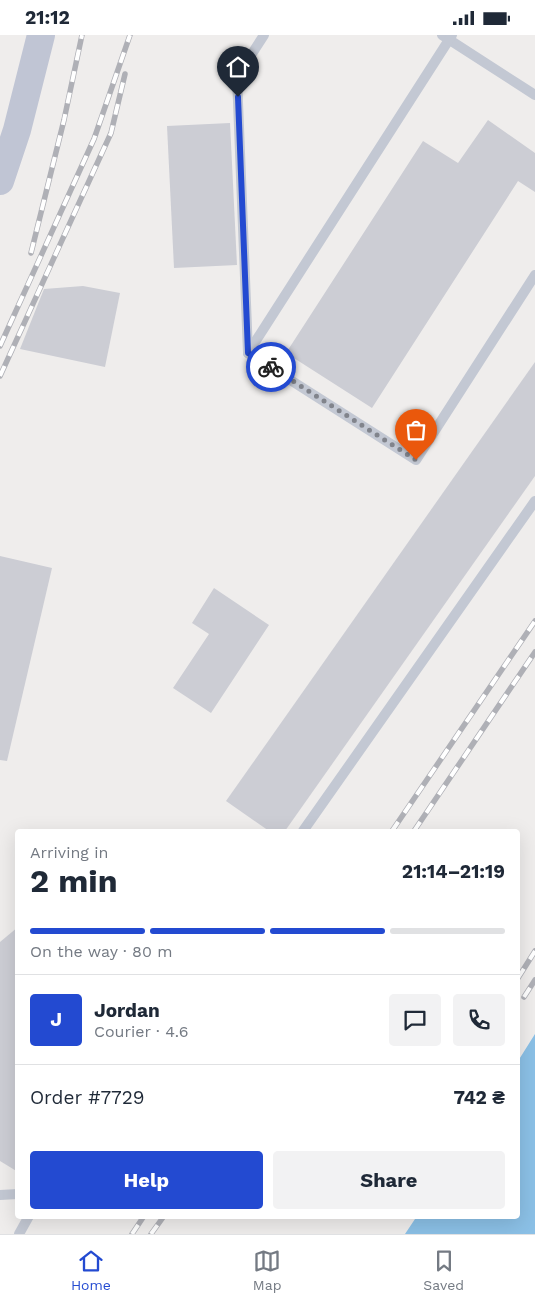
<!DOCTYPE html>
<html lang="en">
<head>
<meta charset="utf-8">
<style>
	:root { --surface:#fff; --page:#f2f2f3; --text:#1f2937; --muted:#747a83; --line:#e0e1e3; --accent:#234ad1 }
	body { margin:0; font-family:"Work Sans",sans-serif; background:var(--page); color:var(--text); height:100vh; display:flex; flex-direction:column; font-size:19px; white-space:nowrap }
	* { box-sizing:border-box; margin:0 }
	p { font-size:16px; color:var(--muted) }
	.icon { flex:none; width:28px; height:28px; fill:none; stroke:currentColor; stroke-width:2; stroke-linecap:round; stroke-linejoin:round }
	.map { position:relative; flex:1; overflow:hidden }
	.drawer { position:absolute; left:15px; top:794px; width:505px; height:390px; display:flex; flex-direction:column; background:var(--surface); border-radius:5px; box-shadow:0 5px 20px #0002 }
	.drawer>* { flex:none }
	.pin { position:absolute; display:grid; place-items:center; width:42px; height:42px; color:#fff; margin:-51px -21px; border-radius:50% 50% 50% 0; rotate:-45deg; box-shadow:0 0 5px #0007 }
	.pin .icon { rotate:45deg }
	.courier { position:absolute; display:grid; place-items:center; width:50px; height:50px; margin:-25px; border:4px solid #234ad1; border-radius:50%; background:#fff; color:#222; box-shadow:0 1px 6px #0007 }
	.summary em { font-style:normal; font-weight:700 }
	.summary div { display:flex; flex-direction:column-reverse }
	.summary { display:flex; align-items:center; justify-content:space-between; height:85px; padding:0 15px }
	h1 { font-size:32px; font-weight:700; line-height:38px }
	.bar { display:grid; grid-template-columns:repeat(4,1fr); gap:8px 5px; align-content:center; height:60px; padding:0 15px }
	.bar i { height:6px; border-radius:4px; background:var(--line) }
	.bar .active { background:var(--accent) }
	.bar p { grid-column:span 4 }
	.line { display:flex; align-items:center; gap:12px; padding:0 15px; border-top:1px solid var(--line) }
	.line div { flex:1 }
	.round { display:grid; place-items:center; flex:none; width:52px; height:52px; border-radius:5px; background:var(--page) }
	.cta { display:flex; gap:10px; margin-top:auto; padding:10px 15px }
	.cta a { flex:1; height:58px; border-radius:5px; background:var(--accent); color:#fff; font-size:20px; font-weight:700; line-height:58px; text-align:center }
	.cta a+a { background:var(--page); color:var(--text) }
	.status { display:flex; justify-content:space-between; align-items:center; height:35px; padding:0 25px; background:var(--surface); direction:ltr }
	.status svg { height:14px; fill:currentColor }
	.tab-bar { display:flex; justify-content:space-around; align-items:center; height:70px; border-top:1px solid var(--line); background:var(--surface); font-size:14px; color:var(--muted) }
	.tab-bar a { display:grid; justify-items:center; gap:2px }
	.tab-bar .active { color:var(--accent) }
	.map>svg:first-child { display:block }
	.water { fill:#8bc0e6 }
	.building { fill:#cccdd4 }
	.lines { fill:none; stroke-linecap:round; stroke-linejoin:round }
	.lane { stroke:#c3c8d3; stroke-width:10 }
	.secondary { stroke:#c0c5d4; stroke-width:28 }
	.rail-casing { stroke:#afb0b6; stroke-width:5.5 }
	.rail { stroke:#fff; stroke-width:4; stroke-dasharray:11; stroke-linecap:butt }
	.done { stroke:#81848c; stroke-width:5; stroke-dasharray:0 9 }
	.route { stroke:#234ad1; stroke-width:6 }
</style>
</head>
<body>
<div class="status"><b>21:12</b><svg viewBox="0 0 49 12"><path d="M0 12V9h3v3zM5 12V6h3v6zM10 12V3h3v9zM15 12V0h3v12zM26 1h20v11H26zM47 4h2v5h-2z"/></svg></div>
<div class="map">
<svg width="535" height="1199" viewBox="0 0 535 1199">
	<rect width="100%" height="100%" fill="#efedec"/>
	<polygon class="water" points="535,999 535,1199 405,1199 417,1181 518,1181 518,1026"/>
	<g class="building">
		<polygon points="488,85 535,118 535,157 518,146 372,373 286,318 423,106 458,128"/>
		<polygon points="230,88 237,230 174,233 167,91"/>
		<polygon points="83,251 120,258 105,332 20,314 44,254"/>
		<polygon points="535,327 535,441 285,796 269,796 226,766"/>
		<polygon points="0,521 52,533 7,726 0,725"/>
		<polygon points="214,553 269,590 211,678 173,653 209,599 192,588"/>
		<polygon points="18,892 18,1137 0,1126 0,907"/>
	</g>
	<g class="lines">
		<g class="lane">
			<polyline points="442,0 535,60"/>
			<polyline points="248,318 416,425 535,240"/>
			<polyline points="248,318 452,0"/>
			<polyline points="248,318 237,42 264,0"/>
			<polyline points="303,796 535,466"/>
			<polyline points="0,1160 18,1159"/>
			<polyline points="19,1199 29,1181"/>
		</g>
		<polyline class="secondary" points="0,146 17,95 41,0"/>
		<g class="rail-casing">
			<g id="rail">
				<polyline points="31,218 64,85 82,0"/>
				<polyline points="0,311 94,104 130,0"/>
				<polyline points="0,341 111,98 125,39"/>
				<polyline points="392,796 535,586"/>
				<polyline points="414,796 535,617"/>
				<polyline points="518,943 535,916"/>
				<polyline points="524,962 535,945"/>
				<polyline points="132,1199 144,1181"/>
				<polyline points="151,1199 164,1181"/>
			</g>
		</g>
		<use href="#rail" class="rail"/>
	</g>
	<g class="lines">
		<polyline class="done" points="271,332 416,425"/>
		<polyline class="route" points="238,62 248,318 271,332"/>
	</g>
</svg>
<div class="pin" style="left:416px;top:425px;background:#ea580c"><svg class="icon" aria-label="bag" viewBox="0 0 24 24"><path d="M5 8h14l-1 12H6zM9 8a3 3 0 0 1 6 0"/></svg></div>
<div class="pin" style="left:238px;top:62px;background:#1f2937"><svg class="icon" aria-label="home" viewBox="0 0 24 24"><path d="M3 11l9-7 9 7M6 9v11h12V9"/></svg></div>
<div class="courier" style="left:271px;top:332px"><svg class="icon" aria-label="bike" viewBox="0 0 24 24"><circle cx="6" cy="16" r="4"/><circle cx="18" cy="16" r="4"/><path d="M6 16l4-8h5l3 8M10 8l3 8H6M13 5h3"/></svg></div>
<section class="drawer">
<div class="summary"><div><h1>2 min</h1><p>Arriving in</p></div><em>21:14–21:19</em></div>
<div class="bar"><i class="active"></i><i class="active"></i><i class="active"></i><i></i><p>On the way · 80 m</p></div>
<div class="line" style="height:90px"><b class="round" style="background:var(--accent);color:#fff">J</b><div><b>Jordan</b><p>Courier · 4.6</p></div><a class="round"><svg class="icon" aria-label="chat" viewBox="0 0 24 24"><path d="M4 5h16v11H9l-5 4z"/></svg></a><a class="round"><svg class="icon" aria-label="phone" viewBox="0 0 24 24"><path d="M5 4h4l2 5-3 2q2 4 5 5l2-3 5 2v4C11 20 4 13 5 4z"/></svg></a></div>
<div class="line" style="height:65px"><div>Order #7729</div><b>742 ₴</b></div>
<div class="cta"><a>Help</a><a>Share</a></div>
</section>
</div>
<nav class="tab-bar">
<a class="active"><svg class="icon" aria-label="home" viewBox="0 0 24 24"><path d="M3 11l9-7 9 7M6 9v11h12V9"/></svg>Home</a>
<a><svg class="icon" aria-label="map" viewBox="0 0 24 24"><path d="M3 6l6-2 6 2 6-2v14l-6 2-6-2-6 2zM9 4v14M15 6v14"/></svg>Map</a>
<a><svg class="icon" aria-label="saved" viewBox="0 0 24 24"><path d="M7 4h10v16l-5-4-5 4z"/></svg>Saved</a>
</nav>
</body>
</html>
